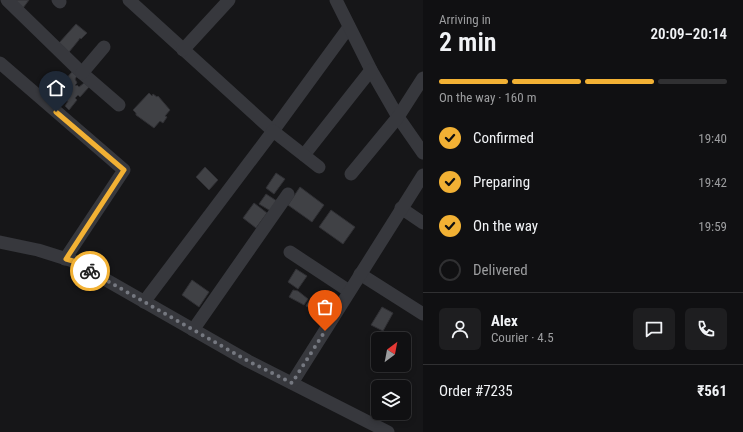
<!DOCTYPE html>
<html lang="en">
<head>
<meta charset="utf-8">
<style>
	:root { --surface:#101012; --page:#1e1e20; --text:#f1f3f6; --muted:#9c9d9f; --line:#303032; --accent:#f2b134 }
	body { margin:0; font-family:"Roboto Condensed",sans-serif; background:var(--page); color:var(--text); height:100vh; display:flex; flex-direction:column; font-size:15px; white-space:nowrap }
	* { box-sizing:border-box; margin:0 }
	p { font-size:13px; color:var(--muted) }
	.icon { flex:none; width:22px; height:22px; fill:none; stroke:currentColor; stroke-width:2; stroke-linecap:round; stroke-linejoin:round }
	.map { position:relative; flex:1; overflow:hidden }
	.drawer { display:flex; flex-direction:column; background:var(--surface); width:320px }
	.drawer>* { flex:none }
	.needle { width:26px; rotate:32deg }
	.fabs { position:absolute; left:371px; top:332px; display:grid; gap:8px }
	.fabs a { display:grid; place-items:center; width:40px; height:40px; border-radius:6px; background:var(--surface); box-shadow:0 2px 6px #0003,0 0 0 1px var(--line); font-size:20px }
	.pin { position:absolute; display:grid; place-items:center; width:34px; height:34px; color:#fff; margin:-41px -17px; border-radius:50% 50% 50% 0; rotate:-45deg; box-shadow:0 0 4px #0007 }
	.pin .icon { rotate:45deg }
	.courier { position:absolute; display:grid; place-items:center; width:40px; height:40px; margin:-20px; border:3px solid #f2b134; border-radius:50%; background:#fff; color:#222; box-shadow:0 1px 5px #0007 }
	.head em { font-style:normal; font-weight:600 }
	.head div { display:flex; flex-direction:column-reverse }
	.head { display:flex; align-items:center; justify-content:space-between; height:68px; padding:0 16px }
	h1 { font-size:26px; font-weight:600; line-height:30px }
	.bar { display:grid; grid-template-columns:repeat(4,1fr); gap:6px 4px; align-content:center; height:48px; padding:0 16px }
	.bar i { height:5px; border-radius:3px; background:var(--line) }
	.bar .active { background:var(--accent) }
	.bar p { grid-column:span 4 }
	.line { display:flex; align-items:center; gap:10px; padding:0 16px; border-top:1px solid var(--line) }
	.line div { flex:1 }
	.round { display:grid; place-items:center; flex:none; width:42px; height:42px; border-radius:6px; background:var(--page) }
	ol { padding:0 16px; list-style:none }
	li { display:flex; align-items:center; gap:12px; height:44px }
	li p { margin-inline-start:auto }
	li .icon { padding:4px; border-radius:50%; background:var(--accent); color:#111; stroke-width:4 }
	li:last-child { color:var(--muted) }
	li i { width:22px; height:22px; border:2px solid var(--line); border-radius:50% }
	main { display:flex; flex:1; min-height:0 }
	.map>svg:first-child { display:block }
	.building { fill:#404145; stroke:#303034 }
	.lines { fill:none; stroke-linecap:round; stroke-linejoin:round }
	.minor { stroke:#37383d; stroke-width:13 }
	.done { stroke:#757880; stroke-width:4; stroke-dasharray:0 7.2 }
	.route { stroke:#f2b134; stroke-width:5 }
</style>
</head>
<body>
<main>
<div class="map">
<svg width="423" height="432" viewBox="0 0 423 432">
	<rect width="100%" height="100%" fill="#161618"/>
	<g class="building">
		<polygon points="14,0 29,0 23,8"/>
		<polygon points="76,24 87,33 81,39 80,38 78,41 69,52 59,43"/>
		<polygon points="72,72 77,76 75,79 77,83 75,85 76,86 77,85 79,87 84,83 89,87 80,97 78,95 75,98 77,100 69,110 65,106 68,101 66,99 67,97 66,95 64,98 59,96 56,100 52,96 61,86 63,88 66,85 63,82"/>
		<polygon points="149,93 152,96 153,94 157,97 158,96 170,110 165,116 167,117 163,123 160,121 154,128 136,115 136,113 133,110"/>
		<polygon points="205,167 218,180 209,190 196,177"/>
		<polygon points="276,173 285,179 274,194 266,188"/>
		<polygon points="300,187 324,205 312,222 288,205"/>
		<polygon points="266,194 280,203 274,213 259,204"/>
		<polygon points="254,203 267,213 256,228 243,218"/>
		<polygon points="331,210 355,227 343,244 319,227"/>
		<polygon points="296,269 307,276 298,289 288,282"/>
		<polygon points="192,280 209,292 199,307 182,295"/>
		<polygon points="293,290 298,291 308,299 304,305 289,297"/>
		<polygon points="309,301 316,305 313,309 306,306"/>
		<polygon points="382,307 393,313 383,331 371,325"/>
	</g>
	<g class="lines">
		<g class="minor">
			<polyline points="7,0 82,73 119,105"/>
			<polyline points="58,0 60,2"/>
			<polyline points="129,0 273,131 349,27"/>
			<polyline points="336,0 371,70 398,117 423,153"/>
			<polyline points="183,50 229,0"/>
			<polyline points="0,63 124,170 65,259"/>
			<polyline points="82,73 104,47"/>
			<polyline points="304,155 371,70"/>
			<polyline points="351,174 398,117 423,78"/>
			<polyline points="401,208 423,223"/>
			<polyline points="0,242 38,250 73,261 248,361 388,432"/>
			<polyline points="290,252 349,291"/>
			<polyline points="360,274 423,314"/>
			<polyline points="144,302 273,131 319,167"/>
			<polyline points="193,330 288,194"/>
			<polyline points="292,383 423,175"/>
		</g>
	</g>
	<g class="lines">
		<polyline class="done" points="90,271 248,361 292,383 325,331"/>
		<polyline class="route" points="56,112 124,170 66,259 73,261 90,271"/>
	</g>
</svg>
<div class="fabs">
<a><svg class="needle" viewBox="-14 -14 28 28"><path d="M0-13l5 13h-10z" fill="#e53935"/><path d="M0 13l5-13h-10z" fill="#9c9d9f"/></svg></a>
<a><svg class="icon" aria-label="layers" viewBox="0 0 24 24"><path d="M12 4l9 5-9 5-9-5zM3 14l9 5 9-5"/></svg></a>
</div>
<div class="pin" style="left:325px;top:331px;background:#ea580c"><svg class="icon" aria-label="bag" viewBox="0 0 24 24"><path d="M5 8h14l-1 12H6zM9 8a3 3 0 0 1 6 0"/></svg></div>
<div class="pin" style="left:56px;top:112px;background:#1f2937"><svg class="icon" aria-label="home" viewBox="0 0 24 24"><path d="M3 11l9-7 9 7M6 9v11h12V9"/></svg></div>
<div class="courier" style="left:90px;top:271px"><svg class="icon" aria-label="bike" viewBox="0 0 24 24"><circle cx="6" cy="16" r="4"/><circle cx="18" cy="16" r="4"/><path d="M6 16l4-8h5l3 8M10 8l3 8H6M13 5h3"/></svg></div>
</div>
<section class="drawer">
<div class="head"><div><h1>2 min</h1><p>Arriving in</p></div><em>20:09–20:14</em></div>
<div class="bar"><i class="active"></i><i class="active"></i><i class="active"></i><i></i><p>On the way · 160 m</p></div>
<ol>
<li><svg class="icon" aria-label="check" viewBox="0 0 24 24"><path d="M5 12l5 5 9-10"/></svg>Confirmed<p>19:40</p></li>
<li><svg class="icon" aria-label="check" viewBox="0 0 24 24"><path d="M5 12l5 5 9-10"/></svg>Preparing<p>19:42</p></li>
<li><svg class="icon" aria-label="check" viewBox="0 0 24 24"><path d="M5 12l5 5 9-10"/></svg>On the way<p>19:59</p></li>
<li><i></i>Delivered</li>
</ol>
<div class="line" style="height:72px"><a class="round"><svg class="icon" aria-label="person" viewBox="0 0 24 24"><circle cx="12" cy="8" r="4"/><path d="M4 21q1-7 8-7t8 7"/></svg></a><div><b>Alex</b><p>Courier · 4.5</p></div><a class="round"><svg class="icon" aria-label="chat" viewBox="0 0 24 24"><path d="M4 5h16v11H9l-5 4z"/></svg></a><a class="round"><svg class="icon" aria-label="phone" viewBox="0 0 24 24"><path d="M5 4h4l2 5-3 2q2 4 5 5l2-3 5 2v4C11 20 4 13 5 4z"/></svg></a></div>
<div class="line" style="height:52px"><div>Order #7235</div><b>₹561</b></div>
</section>
</main>
</body>
</html>
